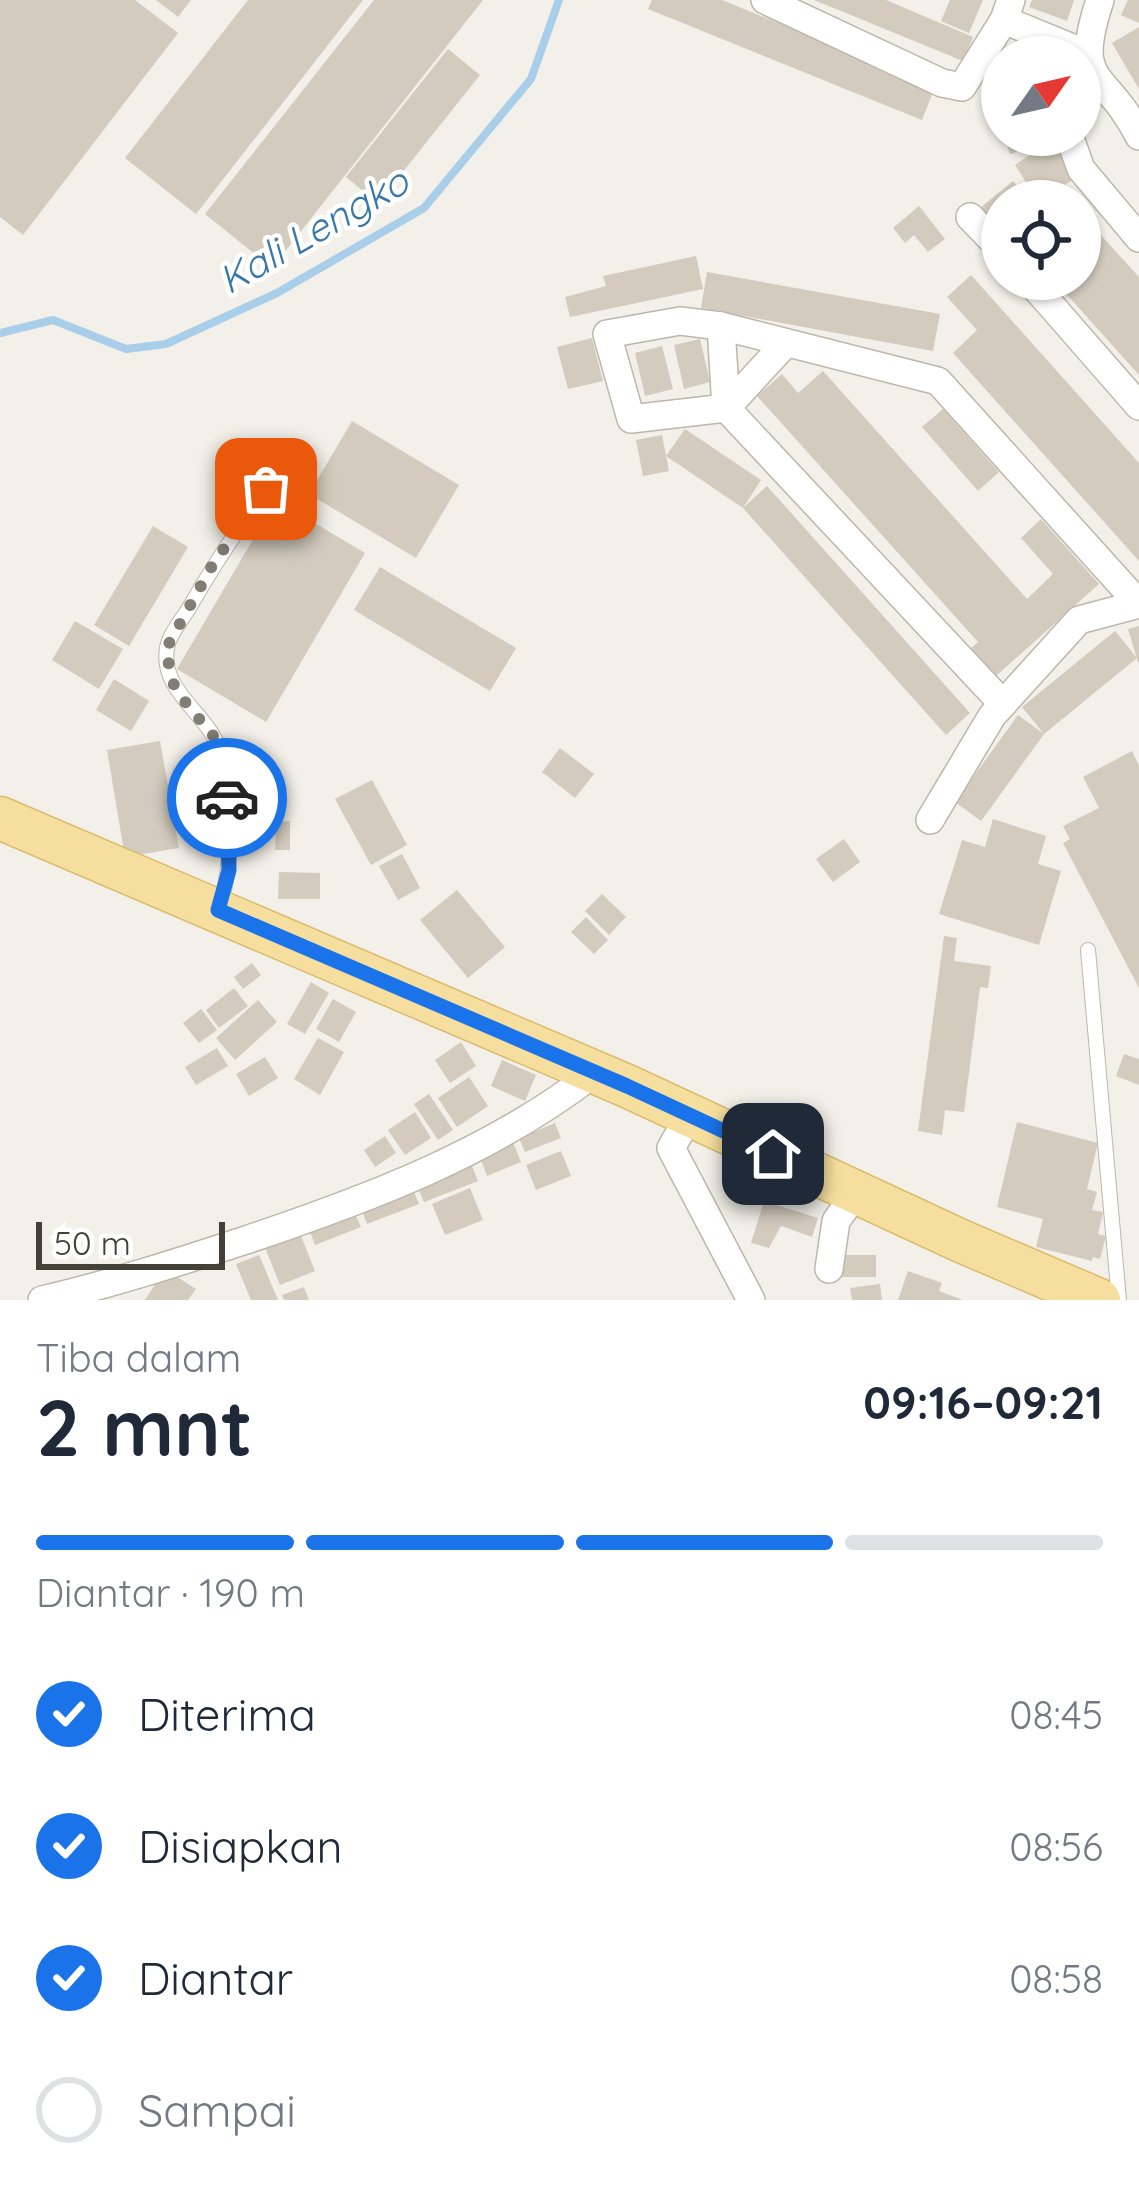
<!DOCTYPE html>
<html lang="id">
<head>
<meta charset="utf-8">
<style>
	:root { --surface:#fff; --page:#f6f6f7; --text:#1f2937; --muted:#747a83; --line:#e0e1e3; --accent:#1a73e8 }
	body { margin:0; font-family:Quicksand,sans-serif; background:var(--page); color:var(--text); height:100vh; display:flex; flex-direction:column; font-size:45px; white-space:nowrap }
	* { box-sizing:border-box; margin:0 }
	p { font-size:39px; color:var(--muted) }
	.icon { flex:none; width:66px; height:66px; fill:none; stroke:currentColor; stroke-width:2; stroke-linecap:round; stroke-linejoin:round }
	.map { position:relative; height:1300px; overflow:hidden }
	.panel { display:flex; flex-direction:column; background:var(--surface); flex:1 }
	.panel>* { flex:none }
	.needle { width:78px; rotate:56deg }
	.fabs { position:absolute; left:981px; top:36px; display:grid; gap:24px }
	.fabs a { display:grid; place-items:center; width:120px; height:120px; border-radius:50%; background:var(--surface); box-shadow:0 3px 9px #0004; font-size:60px }
	.scale { position:absolute; left:36px; bottom:30px; width:189px; box-sizing:border-box; padding-left:12px; border:6px solid #454037; border-top:0; font-size:33px; line-height:42px; white-space:nowrap; color:#454037; -webkit-text-stroke:9px #fff; paint-order:stroke }
	.pin { position:absolute; display:grid; place-items:center; width:102px; height:102px; color:#fff; margin:-51px; border-radius:24px; box-shadow:0 6px 18px #0006 }
	.courier { position:absolute; display:grid; place-items:center; width:120px; height:120px; margin:-60px; border:9px solid #1a73e8; border-radius:50%; background:#fff; color:#222; box-shadow:0 3px 15px #0007 }
	.head em { font-style:normal; font-weight:800 }
	.head div { display:flex; flex-direction:column-reverse }
	.head { display:flex; align-items:center; justify-content:space-between; height:204px; padding:0 36px }
	h1 { font-size:78px; font-weight:800; line-height:90px }
	.bar { display:grid; grid-template-columns:repeat(4,1fr); gap:18px 12px; align-content:center; height:144px; padding:0 36px }
	.bar i { height:15px; border-radius:9px; background:var(--line) }
	.bar .on { background:var(--accent) }
	.bar p { grid-column:span 4 }
	ol { padding:0 36px; list-style:none }
	li { display:flex; align-items:center; gap:36px; height:132px }
	li p { margin-inline-start:auto }
	li .icon { padding:12px; border-radius:50%; background:var(--accent); color:#fff; stroke-width:4 }
	li:last-child { color:var(--muted) }
	li i { width:66px; height:66px; border:6px solid var(--line); border-radius:50% }
	.map>svg:first-child { display:block }
	.lines { fill:none; stroke-linecap:round; stroke-linejoin:round }
	.stream { stroke:#a9ceea; stroke-width:8 }
	.building { fill:#d3cbbe }
	.lane-casing { stroke:#bdb7ab; stroke-width:16 }
	.street-casing { stroke:#bdb7ab; stroke-width:30 }
	.primary-casing { stroke:#dabc6f; stroke-width:45 }
	.lane { stroke:#fff; stroke-width:14 }
	.street { stroke:#fff; stroke-width:27 }
	.primary { stroke:#f6df9e; stroke-width:42 }
	.done { stroke:#827e75; stroke-width:12; stroke-dasharray:0 21.6 }
	.route { stroke:#1a73e8; stroke-width:15 }
	.labels { text-anchor:middle; dominant-baseline:central; stroke-width:9; stroke-linejoin:round; paint-order:stroke }
	.water-label { font-size:39px; font-style:italic; fill:#3977a8; stroke:#fff }
</style>
</head>
<body>
<div class="map">
<svg width="1139" height="1300" viewBox="0 0 1139 1300">
	<rect width="100%" height="100%" fill="#f2f0e8"/>
	<g class="lines">
		<polyline class="stream" points="0,333 53,320 126,349 166,344 277,293 424,208 531,79 559,0"/>
	</g>
	<g class="building">
		<polygon points="0,0 135,0 178,33 23,235 0,217"/>
		<polygon points="156,0 191,0 178,17"/>
		<polygon points="248,0 363,0 196,214 125,158"/>
		<polygon points="374,0 483,0 272,268 205,214"/>
		<polygon points="652,0 722,0 935,87 922,120 648,9"/>
		<polygon points="814,0 886,0 973,37 963,61"/>
		<polygon points="950,0 983,0 969,33 941,21"/>
		<polygon points="1032,0 1074,0 1067,21 1029,7"/>
		<polygon points="1128,0 1139,0 1139,23 1121,15"/>
		<polygon points="1139,27 1139,89 1112,43"/>
		<polygon points="448,49 480,75 378,203 346,177"/>
		<polygon points="1004,135 1050,135 1052,140 1010,154"/>
		<polygon points="1052,140 1076,178 1038,201 1015,165"/>
		<polygon points="1013,181 1030,201 1002,201 1002,235 980,208"/>
		<polygon points="919,206 945,239 928,252 914,235 905,243 893,228"/>
		<polygon points="1089,222 1139,277 1139,375 1053,279 1080,279 1080,230"/>
		<polygon points="696,256 703,289 570,317 565,297 606,286 603,276"/>
		<polygon points="707,272 940,314 933,351 701,308"/>
		<polygon points="971,275 1139,463 1139,561 953,353 977,330 947,297"/>
		<polygon points="592,338 603,381 568,389 557,347"/>
		<polygon points="700,339 710,382 684,389 674,345"/>
		<polygon points="662,346 673,389 645,396 635,353"/>
		<polygon points="823,371 1027,599 1053,574 1021,538 1041,519 1099,584 996,676 971,648 978,642 757,396 782,374 798,393"/>
		<polygon points="943,409 999,472 978,491 922,427"/>
		<polygon points="352,421 459,485 416,558 309,494"/>
		<polygon points="685,429 761,480 743,508 666,456"/>
		<polygon points="662,435 669,471 643,476 636,440"/>
		<polygon points="767,486 970,713 946,735 743,508"/>
		<polygon points="276,500 365,553 266,722 177,669"/>
		<polygon points="153,526 188,547 129,646 94,625"/>
		<polygon points="380,567 516,648 490,691 354,610"/>
		<polygon points="75,621 123,649 99,689 52,660"/>
		<polygon points="1139,626 1139,662 1138,662 1128,629"/>
		<polygon points="1115,631 1137,658 1044,734 1022,707"/>
		<polygon points="114,679 149,701 131,731 96,710"/>
		<polygon points="1018,715 1044,734 981,821 955,802"/>
		<polygon points="160,741 179,848 125,857 107,750"/>
		<polygon points="560,748 594,774 575,798 542,772"/>
		<polygon points="1132,751 1139,766 1139,988 1063,843 1070,839 1063,826 1099,808 1083,777"/>
		<polygon points="372,780 407,845 371,865 335,799"/>
		<polygon points="993,819 1046,836 1038,864 1061,871 1039,945 939,914 962,840 985,847"/>
		<polygon points="276,821 290,821 290,850 275,850"/>
		<polygon points="844,839 860,862 833,882 816,859"/>
		<polygon points="402,854 420,888 398,900 379,866"/>
		<polygon points="279,872 320,873 320,899 278,899"/>
		<polygon points="457,890 505,947 468,978 420,920"/>
		<polygon points="602,894 626,917 609,935 585,911"/>
		<polygon points="586,917 608,940 594,954 571,932"/>
		<polygon points="944,936 957,938 954,961 991,966 988,988 980,987 964,1112 945,1110 942,1135 918,1131"/>
		<polygon points="252,963 261,975 243,989 234,977"/>
		<polygon points="311,982 329,993 305,1034 287,1024"/>
		<polygon points="234,988 248,1006 219,1028 206,1010"/>
		<polygon points="333,999 356,1012 339,1042 316,1029"/>
		<polygon points="258,1000 277,1022 235,1060 216,1038"/>
		<polygon points="201,1009 217,1030 199,1043 183,1023"/>
		<polygon points="318,1038 344,1052 320,1095 294,1079"/>
		<polygon points="461,1042 476,1066 450,1083 435,1060"/>
		<polygon points="217,1048 228,1066 196,1085 185,1067"/>
		<polygon points="1124,1054 1139,1059 1139,1085 1116,1076"/>
		<polygon points="265,1057 278,1078 249,1096 236,1074"/>
		<polygon points="502,1060 536,1075 525,1101 491,1086"/>
		<polygon points="469,1077 488,1106 457,1127 438,1098"/>
		<polygon points="429,1094 453,1130 438,1140 414,1104"/>
		<polygon points="415,1112 431,1138 405,1155 388,1130"/>
		<polygon points="1017,1122 1098,1143 1087,1189 1097,1192 1092,1210 1103,1212 1098,1234 1106,1236 1100,1259 1093,1257 1092,1261 1036,1247 1043,1219 997,1207"/>
		<polygon points="555,1123 561,1138 525,1152 519,1138"/>
		<polygon points="385,1136 396,1153 375,1167 364,1150"/>
		<polygon points="513,1142 521,1162 487,1176 479,1155"/>
		<polygon points="561,1151 571,1176 536,1190 526,1165"/>
		<polygon points="469,1159 478,1181 424,1202 415,1181"/>
		<polygon points="410,1182 419,1204 367,1224 359,1203"/>
		<polygon points="470,1188 483,1220 445,1235 432,1204"/>
		<polygon points="764,1201 818,1218 812,1237 781,1226 769,1248 751,1243"/>
		<polygon points="353,1209 361,1227 315,1245 308,1226"/>
		<polygon points="297,1226 315,1271 280,1285 262,1240"/>
		<polygon points="259,1255 278,1300 251,1300 236,1264"/>
		<rect x="837" y="1255" width="39" height="22"/>
		<polygon points="165,1269 196,1289 188,1300 145,1300"/>
		<polygon points="908,1271 942,1283 939,1291 963,1300 898,1300"/>
		<polygon points="880,1284 882,1300 852,1300 850,1288"/>
		<polygon points="304,1287 309,1300 284,1300 282,1295"/>
	</g>
	<g class="lines">
		<g class="lane-casing">
			<g id="lane">
				<path d="M219,907C234,867 234,783 217,743C203,711 160,689 167,648C169,634 182,620 189,608C222,551 256,500 301,451"/>
				<polyline points="1088,950 1119,1300"/>
			</g>
		</g>
		<g class="street-casing">
			<g id="street">
				<polyline points="765,0 942,83 962,87 1004,20 1011,0"/>
				<path d="M1100,0C1071,88 1105,68 1139,136"/>
				<polyline points="1004,20 1087,54"/>
				<polyline points="1069,135 1081,169 1139,238"/>
				<polyline points="970,217 1002,250"/>
				<polyline points="1028,279 1139,406"/>
				<polyline points="721,326 726,408 1003,704"/>
				<polyline points="785,344 726,408 631,419 607,334 680,321 721,326 938,381 1139,604"/>
				<polyline points="930,820 992,716 1079,620 1139,604"/>
				<polyline points="690,1115 671,1148 751,1300"/>
				<polyline points="829,1269 836,1221 856,1193"/>
				<path d="M42,1300C111,1284 179,1262 246,1240C368,1199 491,1153 594,1073"/>
			</g>
		</g>
		<g class="primary-casing">
			<polyline id="primary" points="0,818 627,1086 961,1241 1099,1300"/>
		</g>
		<use href="#lane" class="lane"/>
		<use href="#street" class="street"/>
		<use href="#primary" class="primary"/>
	</g>
	<g class="lines">
		<polyline class="done" points="227,798 223,760 215,738 181,697 172,681 166,649 213,564 266,489"/>
		<polyline class="route" points="227,798 229,870 218,910 627,1086 773,1154"/>
	</g>
	<g class="labels">
		<g class="water-label">
			<text transform="translate(313 230) rotate(-30)">Kali Lengko</text>
		</g>
	</g>
</svg>
<div class="fabs">
<a><svg class="needle" viewBox="-14 -14 28 28"><path d="M0-13l5 13h-10z" fill="#e53935"/><path d="M0 13l5-13h-10z" fill="#747a83"/></svg></a>
<a><svg class="icon" aria-label="locate" viewBox="0 0 24 24"><circle cx="12" cy="12" r="6"/><path d="M12 2v4M12 18v4M2 12h4M18 12h4"/></svg></a>
</div>
<div class="scale">50 m</div>
<div class="pin" style="left:266px;top:489px;background:#ea580c"><svg class="icon" aria-label="bag" viewBox="0 0 24 24"><path d="M5 8h14l-1 12H6zM9 8a3 3 0 0 1 6 0"/></svg></div>
<div class="pin" style="left:773px;top:1154px;background:#1f2937"><svg class="icon" aria-label="home" viewBox="0 0 24 24"><path d="M3 11l9-7 9 7M6 9v11h12V9"/></svg></div>
<div class="courier" style="left:227px;top:798px"><svg class="icon" aria-label="car" viewBox="0 0 24 24"><path d="M5 17H2v-5l4-1 3-4h7l3 4 3 1v5h-3M9 17h6M6 11h13"/><circle cx="7" cy="17" r="2"/><circle cx="17" cy="17" r="2"/></svg></div>
</div>
<section class="panel">
<div class="head"><div><h1>2 mnt</h1><p>Tiba dalam</p></div><em>09:16–09:21</em></div>
<div class="bar"><i class="on"></i><i class="on"></i><i class="on"></i><i></i><p>Diantar · 190 m</p></div>
<ol>
<li><svg class="icon" aria-label="check" viewBox="0 0 24 24"><path d="M5 12l5 5 9-10"/></svg>Diterima<p>08:45</p></li>
<li><svg class="icon" aria-label="check" viewBox="0 0 24 24"><path d="M5 12l5 5 9-10"/></svg>Disiapkan<p>08:56</p></li>
<li><svg class="icon" aria-label="check" viewBox="0 0 24 24"><path d="M5 12l5 5 9-10"/></svg>Diantar<p>08:58</p></li>
<li><i></i>Sampai</li>
</ol>
</section>
</body>
</html>
